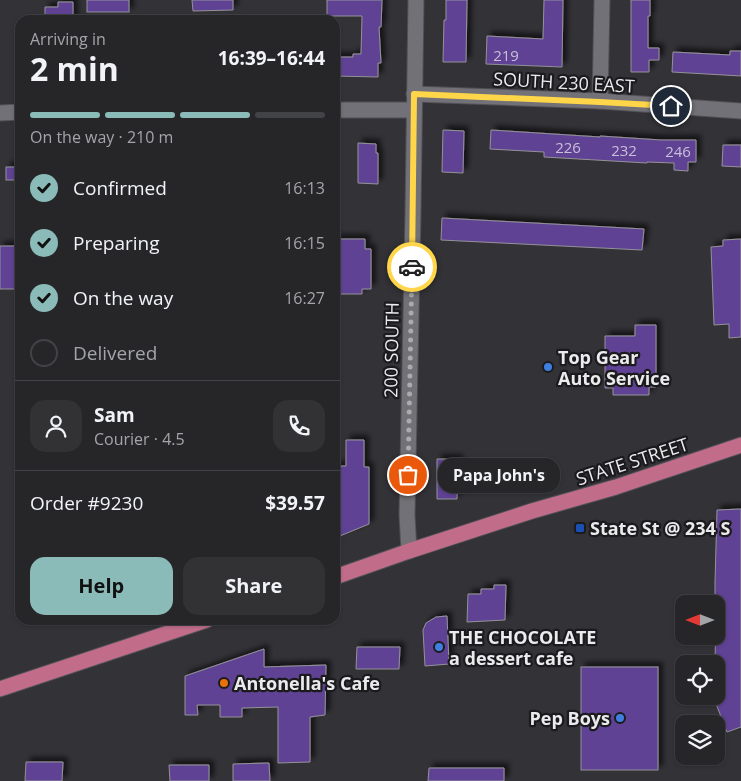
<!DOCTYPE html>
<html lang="en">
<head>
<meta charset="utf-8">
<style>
	:root { --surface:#262629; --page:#323235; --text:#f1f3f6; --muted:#a4a5a8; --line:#424346; --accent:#8bbbb9 }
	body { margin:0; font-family:"Open Sans",sans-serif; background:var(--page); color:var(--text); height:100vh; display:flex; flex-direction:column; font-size:19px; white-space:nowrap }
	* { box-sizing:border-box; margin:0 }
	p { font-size:16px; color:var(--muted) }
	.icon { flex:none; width:28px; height:28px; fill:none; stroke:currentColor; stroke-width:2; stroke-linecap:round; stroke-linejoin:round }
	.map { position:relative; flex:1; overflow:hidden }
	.sheet { position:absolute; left:15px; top:15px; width:325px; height:610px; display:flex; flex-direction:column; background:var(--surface); border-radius:15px; box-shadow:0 1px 4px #0004,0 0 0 1px var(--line) }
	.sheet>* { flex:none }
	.needle { width:32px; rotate:270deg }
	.controls { position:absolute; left:675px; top:595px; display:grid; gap:10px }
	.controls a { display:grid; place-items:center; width:50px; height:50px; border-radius:10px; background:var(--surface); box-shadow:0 1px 4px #0004,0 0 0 1px var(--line); font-size:25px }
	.pin { position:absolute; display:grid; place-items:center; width:42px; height:42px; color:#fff; margin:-21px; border:2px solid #fff; border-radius:50%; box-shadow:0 1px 5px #0007 }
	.courier { position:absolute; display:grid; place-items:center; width:50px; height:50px; margin:-25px; border:4px solid #ffd54a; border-radius:50%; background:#fff; color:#222; box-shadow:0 1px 6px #0007 }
	.bubble { position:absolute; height:35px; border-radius:15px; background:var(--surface); box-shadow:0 1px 4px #0004,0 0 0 1px var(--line); font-size:16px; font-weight:700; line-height:35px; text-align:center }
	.overview em { font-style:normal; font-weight:700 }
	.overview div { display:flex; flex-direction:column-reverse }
	.overview { display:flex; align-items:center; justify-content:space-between; height:85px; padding:0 15px }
	h1 { font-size:32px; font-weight:700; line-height:38px }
	.bar { display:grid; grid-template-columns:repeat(4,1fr); gap:8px 5px; align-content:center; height:60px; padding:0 15px }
	.bar i { height:6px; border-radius:4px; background:var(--line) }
	.bar .on { background:var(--accent) }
	.bar p { grid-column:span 4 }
	.line { display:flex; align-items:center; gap:12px; padding:0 15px; border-top:1px solid var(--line) }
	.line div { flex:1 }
	.round { display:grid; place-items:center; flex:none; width:52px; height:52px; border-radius:15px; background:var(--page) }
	ol { padding:0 15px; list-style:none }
	li { display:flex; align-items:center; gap:15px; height:55px }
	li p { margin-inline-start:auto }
	li .icon { padding:5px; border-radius:50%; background:var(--accent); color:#111; stroke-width:4 }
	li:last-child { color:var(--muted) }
	li i { width:28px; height:28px; border:2px solid var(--line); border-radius:50% }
	.primary-button { display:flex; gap:10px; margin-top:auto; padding:10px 15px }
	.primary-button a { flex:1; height:58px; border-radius:15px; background:var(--accent); color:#111; font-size:20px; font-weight:700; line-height:58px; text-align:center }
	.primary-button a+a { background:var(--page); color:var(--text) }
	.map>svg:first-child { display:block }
	.building { fill:#5f4394; stroke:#949299; filter:url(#shadow) }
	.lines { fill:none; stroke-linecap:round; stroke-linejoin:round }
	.minor-casing { stroke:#515055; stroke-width:17 }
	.major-casing { stroke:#515055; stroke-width:17 }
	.minor { stroke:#727177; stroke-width:15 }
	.major { stroke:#c16d8a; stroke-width:15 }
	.done { stroke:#abaaad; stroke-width:5; stroke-dasharray:0 9 }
	.route { stroke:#ffd54a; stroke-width:6 }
	.shop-dot { fill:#3f7fe0; stroke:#1b1a1d; stroke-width:2 }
	.transit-dot { fill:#1a4fb4; stroke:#1b1a1d; stroke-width:2 }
	.food-dot { fill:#e8710a; stroke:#1b1a1d; stroke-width:2 }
	.labels { text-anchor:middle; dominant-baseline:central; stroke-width:4.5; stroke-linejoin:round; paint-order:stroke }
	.number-label { font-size:15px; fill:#c8c0d7 }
	.street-label { font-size:18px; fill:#ebeaed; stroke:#1b1a1d }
	.poi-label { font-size:18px; font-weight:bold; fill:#ebeaed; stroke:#1b1a1d; text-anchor:start }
</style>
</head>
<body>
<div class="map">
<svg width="741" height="781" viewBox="0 0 741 781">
	<defs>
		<filter id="shadow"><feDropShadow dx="4.5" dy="-4.5" stdDeviation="2.5" flood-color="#0009"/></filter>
	</defs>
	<rect width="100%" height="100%" fill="#333237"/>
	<g class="building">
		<rect x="87" y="0" width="42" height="12"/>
		<polygon points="192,0 233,0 233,10 193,11"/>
		<polygon points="327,0 382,0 381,27 379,27 381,63 378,63 378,77 335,76 335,57 353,57 353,54 361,54 362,16 327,16"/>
		<polygon points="446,0 467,0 466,62 443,62 444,20 446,20"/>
		<polygon points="544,0 563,0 562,67 486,64 487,36 543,39"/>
		<polygon points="631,0 650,0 650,16 648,16 648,48 659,48 659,60 649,60 649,72 631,72"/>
		<polygon points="58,2 73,2 73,20 45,20 45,7 58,7"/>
		<polygon points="730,51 741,51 741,76 672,72 673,52 730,55"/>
		<polygon points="443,130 464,131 463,173 442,172"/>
		<polygon points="491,130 600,137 600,136 661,140 696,140 696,162 688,162 688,171 674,170 674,163 647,162 647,163 544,157 544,152 490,149"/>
		<polygon points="358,143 376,144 376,153 378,153 378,184 358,183"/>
		<polygon points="723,145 741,145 741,167 722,166"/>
		<rect x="6" y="167" width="14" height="13"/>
		<polygon points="442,218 644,229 642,250 441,240"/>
		<polygon points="335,239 365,239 365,249 371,249 371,289 362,289 362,294 335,294"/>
		<polygon points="741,239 741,337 729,338 729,324 714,325 711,247 723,246 723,240"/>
		<rect x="0" y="246" width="20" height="43"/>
		<polygon points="635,325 656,325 656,387 649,387 649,395 613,395 613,388 605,388 605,336 635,336"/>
		<polygon points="346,440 364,440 364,467 369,467 369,524 335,538 335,466 346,466"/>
		<polygon points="437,459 458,459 457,499 437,499"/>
		<polygon points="741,509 741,727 727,732 713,696 716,696 716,664 715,664 716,604 715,604 715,582 717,510"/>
		<polygon points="494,585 506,585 505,620 467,622 468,594 481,594 481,589 494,589"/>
		<polygon points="447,616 449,664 425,666 423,630 426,623 436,617"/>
		<polygon points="357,647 400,647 399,669 356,669"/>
		<polygon points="264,649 264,667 326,665 325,715 310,717 310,762 278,763 278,707 242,708 242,717 220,717 220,705 197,705 198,715 185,715 185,676"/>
		<rect x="581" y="667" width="77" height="103"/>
		<polygon points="26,762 63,762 62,781 25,781"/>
		<polygon points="269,763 270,781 233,781 233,764"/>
		<polygon points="169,765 209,765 209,781 170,781"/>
		<polygon points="429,768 504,768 504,781 428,781"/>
	</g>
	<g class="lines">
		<g class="minor-casing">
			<g id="minor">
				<polyline points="414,94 600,101 741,111"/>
				<polyline points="600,101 602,0"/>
				<polyline points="335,110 414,110"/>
				<polyline points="0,113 20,112"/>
				<polyline points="409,551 407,515 413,213 416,0"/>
			</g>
		</g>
		<g class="major-casing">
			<g id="major">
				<polyline points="335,577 409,551 532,511 616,487 741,445"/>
				<polyline points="0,689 207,620"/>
			</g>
		</g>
		<use href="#minor" class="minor"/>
		<use href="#major" class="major"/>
	</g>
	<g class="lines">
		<polyline class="done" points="408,475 412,267"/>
		<polyline class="route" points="412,267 414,94 600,102 671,106"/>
	</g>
	<g class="shop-dot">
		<circle cx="548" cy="367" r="5"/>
		<circle cx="439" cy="647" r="5"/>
		<circle cx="620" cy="718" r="5"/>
	</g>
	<rect class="transit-dot" x="575" y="523" width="10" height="10" rx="2.5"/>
	<circle class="food-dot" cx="224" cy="683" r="5"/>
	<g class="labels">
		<g class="number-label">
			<text x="506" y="55">219</text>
			<text x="568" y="147">226</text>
			<text x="624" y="150">232</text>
			<text x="678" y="151">246</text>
		</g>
		<g class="street-label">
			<text transform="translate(564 82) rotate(3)">SOUTH 230 EAST</text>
			<text transform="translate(391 350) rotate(-89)">200 SOUTH</text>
			<text transform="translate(632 461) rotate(-18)">STATE STREET</text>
		</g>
		<g class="poi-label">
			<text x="558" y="357">Top Gear<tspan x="558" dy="21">Auto Service</tspan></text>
			<text x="590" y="528">State St @ 234 S</text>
			<text x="449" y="637">THE CHOCOLATE<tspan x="449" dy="21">a dessert cafe</tspan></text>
			<text x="234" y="683">Antonella's Cafe</text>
			<text x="610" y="718" text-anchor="end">Pep Boys</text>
		</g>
	</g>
</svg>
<div class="controls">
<a><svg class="needle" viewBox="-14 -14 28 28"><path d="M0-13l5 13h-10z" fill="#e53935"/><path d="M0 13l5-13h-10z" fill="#a4a5a8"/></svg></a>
<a><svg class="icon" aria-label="locate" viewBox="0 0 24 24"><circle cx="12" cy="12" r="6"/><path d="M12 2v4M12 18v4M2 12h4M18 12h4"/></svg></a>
<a><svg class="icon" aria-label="layers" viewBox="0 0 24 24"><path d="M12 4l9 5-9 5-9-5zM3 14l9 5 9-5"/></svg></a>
</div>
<div class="pin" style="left:408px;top:475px;background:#ea580c"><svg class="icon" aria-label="bag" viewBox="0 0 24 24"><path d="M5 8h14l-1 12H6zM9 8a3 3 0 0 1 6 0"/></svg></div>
<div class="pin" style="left:671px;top:106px;background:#1f2937"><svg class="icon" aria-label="home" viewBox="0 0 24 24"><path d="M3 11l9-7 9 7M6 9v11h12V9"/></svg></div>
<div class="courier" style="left:412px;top:267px"><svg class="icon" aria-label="car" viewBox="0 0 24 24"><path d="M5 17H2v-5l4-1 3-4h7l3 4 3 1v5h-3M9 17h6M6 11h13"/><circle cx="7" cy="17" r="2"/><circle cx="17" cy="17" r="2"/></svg></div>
<div class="bubble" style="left:438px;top:458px;width:122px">Papa John's</div>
<section class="sheet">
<div class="overview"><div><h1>2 min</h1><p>Arriving in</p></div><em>16:39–16:44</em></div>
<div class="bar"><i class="on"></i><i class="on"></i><i class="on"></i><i></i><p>On the way · 210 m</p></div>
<ol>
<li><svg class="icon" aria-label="check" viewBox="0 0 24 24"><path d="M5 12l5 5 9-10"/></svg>Confirmed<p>16:13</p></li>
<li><svg class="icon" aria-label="check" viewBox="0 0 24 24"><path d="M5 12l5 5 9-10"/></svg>Preparing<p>16:15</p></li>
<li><svg class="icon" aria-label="check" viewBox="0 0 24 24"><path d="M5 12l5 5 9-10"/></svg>On the way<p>16:27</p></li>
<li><i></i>Delivered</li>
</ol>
<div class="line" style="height:90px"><a class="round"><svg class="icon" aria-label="person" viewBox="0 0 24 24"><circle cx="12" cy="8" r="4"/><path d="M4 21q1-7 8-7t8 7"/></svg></a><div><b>Sam</b><p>Courier · 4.5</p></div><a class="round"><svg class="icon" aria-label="phone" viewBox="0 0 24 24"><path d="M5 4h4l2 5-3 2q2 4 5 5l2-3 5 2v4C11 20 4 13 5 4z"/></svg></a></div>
<div class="line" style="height:65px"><div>Order #9230</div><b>$39.57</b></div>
<div class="primary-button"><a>Help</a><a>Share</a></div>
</section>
</div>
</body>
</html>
